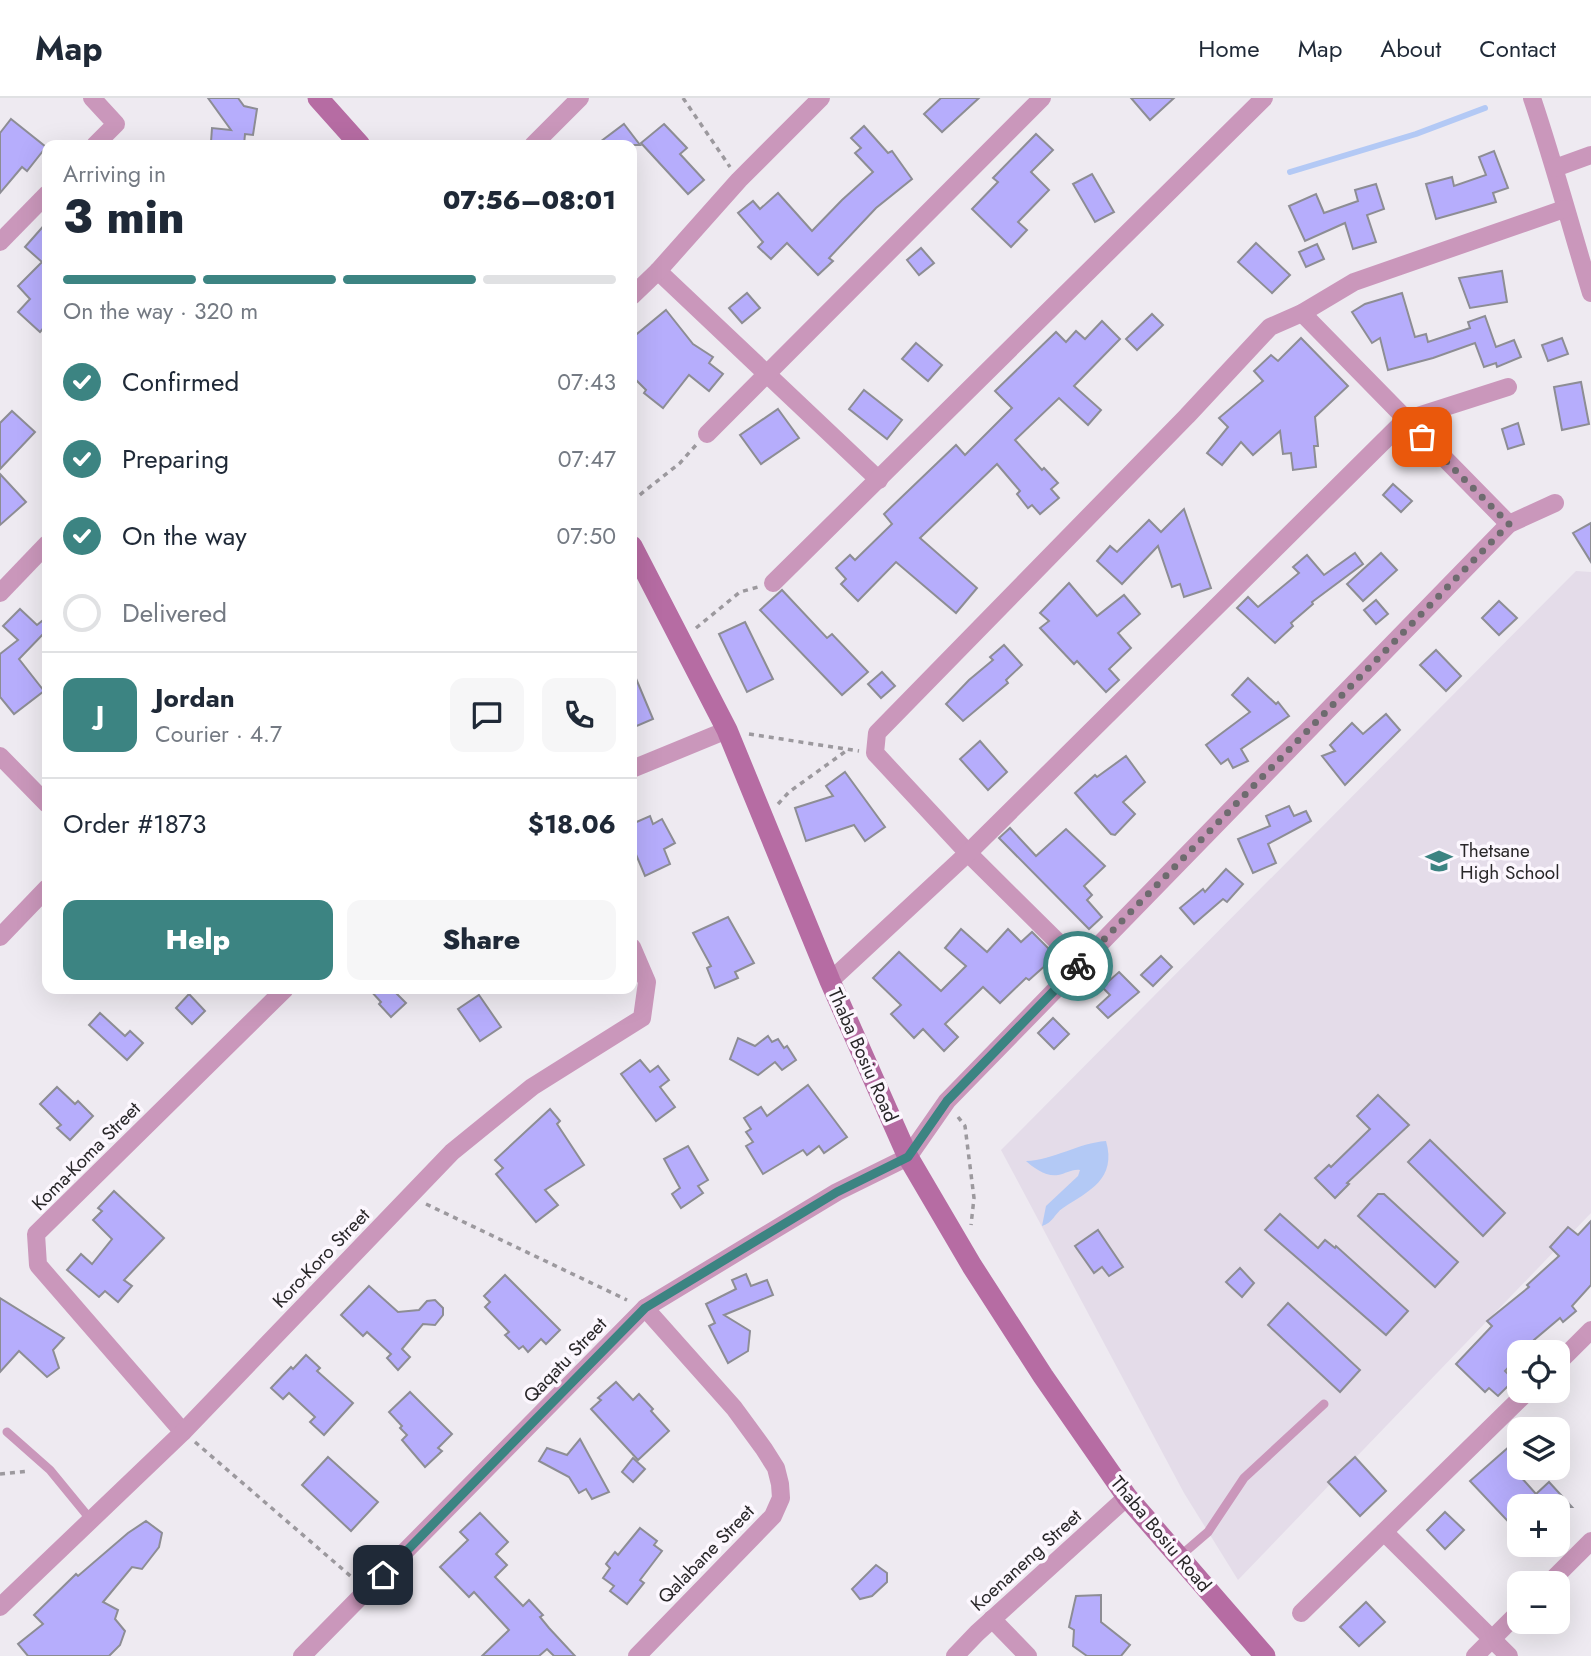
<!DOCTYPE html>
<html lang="en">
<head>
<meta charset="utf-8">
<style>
	:root { --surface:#fff; --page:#f6f6f7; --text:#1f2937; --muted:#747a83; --line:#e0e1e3; --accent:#3c8482 }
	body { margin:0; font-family:Jost,sans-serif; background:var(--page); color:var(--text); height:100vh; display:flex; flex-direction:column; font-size:26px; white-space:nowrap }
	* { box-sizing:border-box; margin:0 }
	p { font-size:23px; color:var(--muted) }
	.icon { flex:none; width:38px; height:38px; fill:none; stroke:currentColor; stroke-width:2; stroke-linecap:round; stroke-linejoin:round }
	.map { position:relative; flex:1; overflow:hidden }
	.panel { position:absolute; left:42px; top:42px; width:595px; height:854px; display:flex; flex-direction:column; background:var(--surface); border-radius:14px; box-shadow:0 7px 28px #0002 }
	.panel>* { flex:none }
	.fabs { position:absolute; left:1507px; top:1242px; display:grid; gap:14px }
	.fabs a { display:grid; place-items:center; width:63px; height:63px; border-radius:14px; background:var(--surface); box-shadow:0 7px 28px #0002; font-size:35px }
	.pin { position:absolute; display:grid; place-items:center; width:60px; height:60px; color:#fff; margin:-30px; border-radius:14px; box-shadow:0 4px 10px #0006 }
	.courier { position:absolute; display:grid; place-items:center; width:70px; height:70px; margin:-35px; border:5px solid #3c8482; border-radius:50%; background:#fff; color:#222; box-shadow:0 2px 9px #0007 }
	.headline em { font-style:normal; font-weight:800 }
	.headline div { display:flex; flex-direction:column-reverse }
	.headline { display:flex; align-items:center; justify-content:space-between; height:119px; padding:0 21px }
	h1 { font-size:46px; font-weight:800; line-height:52px }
	.bar { display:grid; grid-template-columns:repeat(4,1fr); gap:10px 7px; align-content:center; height:84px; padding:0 21px }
	.bar i { height:9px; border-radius:5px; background:var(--line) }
	.bar .active { background:var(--accent) }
	.bar p { grid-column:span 4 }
	.line { display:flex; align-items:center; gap:18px; padding:0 21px; border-top:2px solid var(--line) }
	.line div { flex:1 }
	.round { display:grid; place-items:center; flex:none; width:74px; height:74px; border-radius:14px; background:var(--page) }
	ol { padding:0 21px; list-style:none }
	li { display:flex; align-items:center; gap:21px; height:77px }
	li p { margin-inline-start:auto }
	li .icon { padding:7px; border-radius:50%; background:var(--accent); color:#fff; stroke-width:4 }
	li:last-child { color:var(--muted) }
	li i { width:38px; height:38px; border:4px solid var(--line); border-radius:50% }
	.button { display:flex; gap:14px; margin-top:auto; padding:14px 21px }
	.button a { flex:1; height:80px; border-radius:14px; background:var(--accent); color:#fff; font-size:28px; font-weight:800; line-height:80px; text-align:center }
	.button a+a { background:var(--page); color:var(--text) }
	header { display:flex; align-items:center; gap:42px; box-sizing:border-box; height:98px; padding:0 35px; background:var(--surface); border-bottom:2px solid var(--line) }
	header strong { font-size:33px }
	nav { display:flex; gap:38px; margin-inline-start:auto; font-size:24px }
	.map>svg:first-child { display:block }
	.built { fill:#e4dce9 }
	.water { fill:#b3c9f5 }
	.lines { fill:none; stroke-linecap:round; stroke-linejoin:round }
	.stream { stroke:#b3c9f5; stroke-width:6 }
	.building { fill:#b6adfc; stroke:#8d8d94; stroke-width:2 }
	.path { stroke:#9c999e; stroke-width:3.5; stroke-dasharray:5 5; stroke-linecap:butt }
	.lane { stroke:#ca97bb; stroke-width:9 }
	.street { stroke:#ca97bb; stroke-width:18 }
	.secondary { stroke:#b66ca3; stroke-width:21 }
	.done { stroke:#6e6b6f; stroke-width:7; stroke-dasharray:0 12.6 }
	.route { stroke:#3c8482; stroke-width:9 }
	.labels { text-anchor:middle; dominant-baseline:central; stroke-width:7; stroke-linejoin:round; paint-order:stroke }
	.poi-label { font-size:19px; fill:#292729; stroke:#fcf7fe; text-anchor:start }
	.street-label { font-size:19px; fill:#292729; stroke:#fcf7fe }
</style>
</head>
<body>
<header>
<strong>Map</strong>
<nav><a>Home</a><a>Map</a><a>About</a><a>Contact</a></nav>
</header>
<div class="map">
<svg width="1591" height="1558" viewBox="0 0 1591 1558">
	<rect width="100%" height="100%" fill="#eeeaf1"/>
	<polygon class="built" points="1576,473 1591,474 1591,1115 1238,1482 1184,1395 1001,1052"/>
	<path class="water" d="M1106,1043C1117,1081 1089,1093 1063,1110C1054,1116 1053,1125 1042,1128L1046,1108L1078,1078L1080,1072C1071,1071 1066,1076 1058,1077C1046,1079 1034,1070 1026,1063C1054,1062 1078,1045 1106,1043Z"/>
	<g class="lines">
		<polyline class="stream" points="1290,74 1416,36 1485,10"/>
	</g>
	<g class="building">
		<polygon points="208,0 238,0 244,8 257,11 253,37 245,36 244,47 220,47 220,45 211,44 212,30 231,32"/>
		<polygon points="941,0 979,0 942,34 924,16"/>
		<polygon points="1131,0 1174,0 1150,22"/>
		<polygon points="11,21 46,49 27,73 22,69 0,95 0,35"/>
		<polygon points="624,26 640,47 596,47"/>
		<polygon points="664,26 687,50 680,56 704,82 688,96 641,45"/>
		<polygon points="864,28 888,55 892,53 912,81 876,110 829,160 833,163 818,177 787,145 771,161 758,149 763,144 738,115 753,103 760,111 778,95 812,133 842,102 873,74 855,55 861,50 851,40"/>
		<polygon points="1036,36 1053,52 1031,74 1049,92 1018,124 1027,132 1011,149 972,111 998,84 993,80"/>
		<polygon points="1494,53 1508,90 1493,95 1496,104 1436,121 1426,86 1452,79 1454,88 1486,77 1479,59"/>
		<polygon points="1092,76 1114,114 1095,124 1073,86"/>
		<polygon points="1376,86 1384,111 1367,117 1376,144 1353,151 1345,125 1305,143 1289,108 1316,96 1324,115 1358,103 1355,92"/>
		<polygon points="47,124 47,226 40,234 18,214 30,201 18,188 42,164 25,149"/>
		<polygon points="1256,145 1290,177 1272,195 1238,164"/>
		<polygon points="1317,146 1324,161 1306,169 1299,154"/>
		<polygon points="921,150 934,165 919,177 907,162"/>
		<polygon points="1502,173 1507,204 1470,210 1459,180"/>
		<polygon points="747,195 760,210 742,225 729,210"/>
		<polygon points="1402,195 1415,239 1426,236 1428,244 1470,230 1468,224 1485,218 1496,249 1514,242 1521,259 1497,269 1496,265 1484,269 1475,245 1433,260 1388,272 1380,240 1372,245 1352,214 1365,206"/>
		<polygon points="666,212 693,246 713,259 709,265 723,276 709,293 689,277 663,310 644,295 646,292 632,278 632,240"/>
		<polygon points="1152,216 1163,227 1137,252 1126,241"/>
		<polygon points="1102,223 1120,241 1074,288 1101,312 1088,327 1059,300 1015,342 1042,372 1044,370 1058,385 1051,391 1059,400 1040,416 1032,407 1028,410 1017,396 1020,393 997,366 920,440 977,490 956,515 896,464 858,503 841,486 846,481 836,470 850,457 855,462 892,426 884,416 956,347 965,357 1012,310 995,293 1056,234 1066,244 1076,233 1085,241"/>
		<polygon points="1301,240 1348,288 1315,319 1318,348 1314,348 1316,369 1293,372 1291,355 1283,356 1280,333 1253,357 1241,344 1222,367 1207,355 1228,329 1219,320 1263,283 1254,273 1271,257 1278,263"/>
		<polygon points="1562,240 1568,256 1548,263 1542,247"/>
		<polygon points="916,245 942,267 928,283 902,261"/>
		<polygon points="1581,284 1589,326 1562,332 1554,289"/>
		<polygon points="864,292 902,322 887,341 849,311"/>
		<polygon points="778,311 799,340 761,366 740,337"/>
		<polygon points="12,313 35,334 0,371 0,325"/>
		<polygon points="1518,325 1524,346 1508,351 1502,331"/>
		<polygon points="0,376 26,404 0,427"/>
		<polygon points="1393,386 1412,403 1401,414 1383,397"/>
		<polygon points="1184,411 1211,490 1184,499 1180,486 1172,489 1158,448 1122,486 1097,463 1110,448 1117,454 1149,422 1161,434"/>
		<polygon points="1591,425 1591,464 1573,435"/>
		<polygon points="1355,455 1363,466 1312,504 1313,506 1291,525 1293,528 1275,545 1237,510 1248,499 1258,509 1299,475 1293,469 1307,457 1324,477"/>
		<polygon points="1381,455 1397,472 1363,503 1347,486"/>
		<polygon points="1069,485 1097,518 1124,497 1140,516 1118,535 1131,550 1109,571 1119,582 1106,594 1077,563 1074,566 1040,530 1049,523 1040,515"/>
		<polygon points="782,492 827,540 832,536 868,574 842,597 760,512"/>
		<polygon points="1376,502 1388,516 1376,526 1364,512"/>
		<polygon points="1499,503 1517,520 1499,537 1482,520"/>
		<polygon points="20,511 37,527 42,523 47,529 47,532 19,561 44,593 14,616 0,599 0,556 18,542 3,528"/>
		<polygon points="745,524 773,581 747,594 719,536"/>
		<polygon points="1004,547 1022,567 1006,582 1008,585 963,623 946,606 969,582 993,562 990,559"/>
		<polygon points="1436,552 1461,578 1446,593 1420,567"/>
		<polygon points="632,571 653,621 632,630"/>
		<polygon points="882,574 895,588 881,600 868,586"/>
		<polygon points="1248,580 1276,606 1278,604 1289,618 1241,651 1248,663 1233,670 1228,661 1221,666 1206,647 1250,614 1232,597"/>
		<polygon points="1386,616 1400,632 1345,687 1322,658 1335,653 1330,647 1352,625 1363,636"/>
		<polygon points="980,643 1007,674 988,692 960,661"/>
		<polygon points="1126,658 1145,684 1123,704 1135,716 1115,737 1111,736 1075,695 1095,677 1097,679"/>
		<polygon points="845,674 885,729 865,743 854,727 806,743 795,710 833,698 826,688"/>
		<polygon points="1289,708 1294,718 1306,713 1311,723 1268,746 1276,765 1253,775 1238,741 1270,728 1266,718"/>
		<polygon points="650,718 653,726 662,721 675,745 664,751 670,766 645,778 632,747 632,726"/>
		<polygon points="1010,730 1036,758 1066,731 1085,749 1105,768 1084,788 1092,797 1087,802 1102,819 1089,831 999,740"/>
		<polygon points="1226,771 1243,786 1227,804 1223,801 1194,826 1180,810 1203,791 1205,794"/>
		<polygon points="728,819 754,865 735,874 738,880 715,890 707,870 711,868 693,835"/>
		<polygon points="961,831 987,854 1008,831 1021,844 1032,834 1056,858 1029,882 1026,880 1000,905 983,889 945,926 958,939 944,953 923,931 914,940 891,916 901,907 873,880 899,854 941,893 966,868 945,850"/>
		<polygon points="1161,858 1172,869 1153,888 1141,877"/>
		<polygon points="1119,874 1139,894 1108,920 1097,909 1110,897 1102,889"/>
		<polygon points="369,891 392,891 406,905 391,919 379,906 381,904"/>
		<polygon points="189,896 205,913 192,926 176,910"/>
		<polygon points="479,897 501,929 480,943 458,911"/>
		<polygon points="100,915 125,938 130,933 143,945 127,962 89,927"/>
		<polygon points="1053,920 1069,936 1054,951 1038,935"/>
		<polygon points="768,938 772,944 778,941 784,950 787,948 796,962 782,972 775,964 758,977 730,961 738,940 755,948"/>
		<polygon points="640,962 650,974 658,968 669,982 660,989 675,1009 656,1023 621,976"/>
		<polygon points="808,987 847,1039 824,1055 819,1048 807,1057 803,1052 763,1076 746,1048 753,1044 746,1034 751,1031 744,1020 761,1009 767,1018"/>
		<polygon points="57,989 75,1006 78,1003 93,1018 70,1042 57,1030 61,1027 40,1006"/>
		<polygon points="1378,997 1409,1027 1347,1085 1349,1086 1335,1100 1315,1080 1329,1067 1331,1069 1370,1031 1357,1018"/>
		<polygon points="550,1011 560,1023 557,1026 584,1067 545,1092 558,1107 536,1124 496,1076 503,1070 495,1062"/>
		<polygon points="1430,1042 1505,1115 1483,1138 1408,1064"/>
		<polygon points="688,1048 708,1082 698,1088 703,1095 681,1110 672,1096 680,1090 664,1061"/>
		<polygon points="114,1093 164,1140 124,1182 132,1188 118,1204 105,1193 99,1199 67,1172 81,1156 92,1166 112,1141 93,1122 102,1113 98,1110"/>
		<polygon points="1378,1096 1384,1096 1458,1164 1435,1189 1358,1118"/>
		<polygon points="1280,1116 1318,1150 1325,1142 1335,1150 1336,1148 1408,1213 1386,1237 1265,1132"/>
		<polygon points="1591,1123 1591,1187 1572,1208 1576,1213 1563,1224 1560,1220 1534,1242 1544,1255 1519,1255 1519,1258 1505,1273 1514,1282 1498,1298 1489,1290 1485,1294 1456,1266 1492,1228 1487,1223 1529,1189 1527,1187 1559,1158 1550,1149 1568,1129 1578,1137"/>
		<polygon points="1098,1132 1123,1169 1109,1178 1102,1169 1094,1175 1075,1148"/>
		<polygon points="1240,1170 1254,1185 1242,1199 1226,1184"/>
		<polygon points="746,1176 751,1188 767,1182 773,1197 724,1217 750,1233 748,1253 728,1265 709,1228 715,1225 706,1206 736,1191 732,1182"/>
		<polygon points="505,1177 560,1232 546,1246 541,1241 528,1254 523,1248 519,1251 505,1237 509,1234 485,1209 490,1204 484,1198"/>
		<polygon points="369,1188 398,1214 419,1212 427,1203 435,1202 443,1210 443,1217 435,1227 423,1226 402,1251 410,1259 398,1272 387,1260 391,1256 367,1234 363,1238 341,1217"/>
		<polygon points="0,1200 64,1240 53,1252 59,1270 47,1279 19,1253 0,1274"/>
		<polygon points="1288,1205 1360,1272 1340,1294 1268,1227"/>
		<polygon points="306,1257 320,1270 317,1273 353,1305 324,1337 310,1324 315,1319 289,1295 283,1301 271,1290 291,1269 293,1271"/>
		<polygon points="616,1284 633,1302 639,1296 653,1311 651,1313 669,1333 638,1362 591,1311 601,1302 598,1300"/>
		<polygon points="410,1294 452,1336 438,1350 442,1353 425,1369 402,1342 407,1337 400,1330 402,1328 389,1314"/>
		<polygon points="1519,1340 1519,1377 1536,1396 1549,1384 1572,1409 1519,1409 1519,1435 1470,1383"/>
		<polygon points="580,1341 609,1394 592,1401 586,1391 579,1395 569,1379 539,1363 547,1350 567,1357"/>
		<polygon points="328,1359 378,1404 351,1433 302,1387"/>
		<polygon points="1355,1359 1386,1393 1360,1418 1328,1384"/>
		<polygon points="633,1360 645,1371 633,1384 622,1374"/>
		<polygon points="1445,1414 1464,1432 1445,1451 1427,1432"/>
		<polygon points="480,1415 508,1444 496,1456 507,1467 495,1479 523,1508 529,1502 543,1517 540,1519 549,1530 575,1558 554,1558 547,1551 539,1558 482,1558 509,1532 474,1494 469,1499 440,1469 468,1442 460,1434"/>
		<polygon points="146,1423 162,1435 159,1449 142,1471 132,1469 103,1504 118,1512 115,1521 125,1533 120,1547 109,1558 28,1558 18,1546 43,1526 34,1517 76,1476 78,1478 128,1435"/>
		<polygon points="640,1430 657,1443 654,1447 662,1453 640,1482 644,1485 627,1506 610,1493 614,1488 603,1480 610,1470 606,1466 615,1454 618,1457"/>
		<polygon points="876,1467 887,1475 887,1484 872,1498 860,1501 852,1491"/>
		<polygon points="1101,1497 1101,1524 1130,1547 1121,1558 1087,1558 1073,1548 1074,1532 1069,1529 1076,1498"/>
		<polygon points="1366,1504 1385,1524 1359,1548 1340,1529"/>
	</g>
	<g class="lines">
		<g class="path">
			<polyline points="683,0 730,69"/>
			<polyline points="632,403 680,365 696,347"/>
			<polyline points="696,530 740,494 758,489"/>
			<polyline points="749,636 859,653"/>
			<polyline points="778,706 789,694 846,653"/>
			<polyline points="958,1019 965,1028 974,1100 971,1127"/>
			<polyline points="426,1106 627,1202"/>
			<polyline points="195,1344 354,1481"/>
			<polyline points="0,1376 29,1373"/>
		</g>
		<g class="lane">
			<polyline points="7,1334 50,1372 91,1422"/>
			<polyline points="1179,1459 1208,1434 1244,1380 1324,1306"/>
		</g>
		<g class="street">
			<polyline points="92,0 116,26 95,47"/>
			<path d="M1532,0C1554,65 1571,130 1591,195"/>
			<polyline points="533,47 580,0"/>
			<polyline points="1555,70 1591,57"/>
			<polyline points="0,144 47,96"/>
			<polyline points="658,173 879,382"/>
			<polyline points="632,198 658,173 739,82 821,0"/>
			<polyline points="1302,215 1509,426"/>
			<polyline points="707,336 1042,0"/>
			<polyline points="773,485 1264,0"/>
			<polyline points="0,495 47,446"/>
			<polyline points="0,658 47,706"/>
			<polyline points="632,671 727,632"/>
			<polyline points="0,839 47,790"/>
			<polyline points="1080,866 968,755 875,655 877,635 1187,318 1270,229 1302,215 1354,184 1564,111"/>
			<polyline points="830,883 968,755 1405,322 1508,289"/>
			<polyline points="1558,1265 1591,1232"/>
			<polyline points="183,1334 38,1167 36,1136 285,891"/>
			<polyline points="1384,1434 1509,1558"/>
			<polyline points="1548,1486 1591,1443"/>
			<polyline points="0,1509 183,1334 452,1054 532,989 642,920 647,884 632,849"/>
			<polyline points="1301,1515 1528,1293"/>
			<polyline points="992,1521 1028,1558"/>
			<polyline points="302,1558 645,1210 837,1094 908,1059 947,1003 1509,426 1555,405"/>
			<polyline points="637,1558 773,1418 781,1400 780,1386 776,1370 764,1351 734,1310 645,1210"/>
			<polyline points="955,1558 977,1535 1127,1399"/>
			<polyline points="1475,1558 1519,1514"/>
		</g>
		<g class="secondary">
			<polyline points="318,0 360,47"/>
			<polyline points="632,448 727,632 830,883 908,1059 972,1168 1043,1278 1127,1399 1265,1558"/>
		</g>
	</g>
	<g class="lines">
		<polyline class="done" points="1078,868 1509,426 1422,339"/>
		<polyline class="route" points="383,1477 645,1210 837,1094 908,1059 947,1003 1078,868"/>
	</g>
	<defs>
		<g id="school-bare" transform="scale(2.1)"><path d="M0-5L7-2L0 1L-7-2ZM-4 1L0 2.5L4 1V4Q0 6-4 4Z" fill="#3c8482" stroke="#fcf7fe" stroke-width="2.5" paint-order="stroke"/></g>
	</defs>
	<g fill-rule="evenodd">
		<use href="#school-bare" x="1439" y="763"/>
	</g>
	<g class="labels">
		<g class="poi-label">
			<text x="1460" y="752">Thetsane<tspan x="1460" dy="22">High School</tspan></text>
		</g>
		<g class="street-label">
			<text transform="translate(863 957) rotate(66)">Thaba Bosiu Road</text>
			<text transform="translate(86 1058) rotate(-45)">Koma-Koma Street</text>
			<text transform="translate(321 1160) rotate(-46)">Koro-Koro Street</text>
			<text transform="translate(565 1262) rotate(-46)">Qaqatu Street</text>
			<text transform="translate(1161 1436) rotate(50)">Thaba Bosiu Road</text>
			<text transform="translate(706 1456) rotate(-46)">Qalabane Street</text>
			<text transform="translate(1026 1462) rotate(-42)">Koenaneng Street</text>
		</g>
	</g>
</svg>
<div class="fabs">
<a><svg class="icon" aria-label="locate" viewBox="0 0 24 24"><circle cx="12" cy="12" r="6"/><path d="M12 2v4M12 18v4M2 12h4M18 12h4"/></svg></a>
<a><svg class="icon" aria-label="layers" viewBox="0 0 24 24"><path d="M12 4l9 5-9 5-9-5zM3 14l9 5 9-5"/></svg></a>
<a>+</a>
<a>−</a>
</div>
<div class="pin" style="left:1422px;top:339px;background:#ea580c"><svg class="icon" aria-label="bag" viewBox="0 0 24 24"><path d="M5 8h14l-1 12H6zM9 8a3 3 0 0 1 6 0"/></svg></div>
<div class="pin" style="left:383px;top:1477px;background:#1f2937"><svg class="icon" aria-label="home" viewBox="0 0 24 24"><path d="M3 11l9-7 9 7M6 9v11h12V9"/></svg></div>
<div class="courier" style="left:1078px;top:868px"><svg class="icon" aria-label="bike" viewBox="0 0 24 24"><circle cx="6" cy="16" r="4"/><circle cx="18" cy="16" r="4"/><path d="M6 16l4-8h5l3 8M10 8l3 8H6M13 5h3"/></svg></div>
<section class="panel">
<div class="headline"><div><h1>3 min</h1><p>Arriving in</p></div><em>07:56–08:01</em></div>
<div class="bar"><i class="active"></i><i class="active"></i><i class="active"></i><i></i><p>On the way · 320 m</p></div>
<ol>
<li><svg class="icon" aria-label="check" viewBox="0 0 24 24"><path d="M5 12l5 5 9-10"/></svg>Confirmed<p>07:43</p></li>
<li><svg class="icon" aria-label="check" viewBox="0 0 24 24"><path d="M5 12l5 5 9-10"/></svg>Preparing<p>07:47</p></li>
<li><svg class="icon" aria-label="check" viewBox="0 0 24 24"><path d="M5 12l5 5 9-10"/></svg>On the way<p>07:50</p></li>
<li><i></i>Delivered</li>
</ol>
<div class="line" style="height:126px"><b class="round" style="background:var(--accent);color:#fff">J</b><div><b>Jordan</b><p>Courier · 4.7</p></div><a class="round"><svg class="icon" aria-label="chat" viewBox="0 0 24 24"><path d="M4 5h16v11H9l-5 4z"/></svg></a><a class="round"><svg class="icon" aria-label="phone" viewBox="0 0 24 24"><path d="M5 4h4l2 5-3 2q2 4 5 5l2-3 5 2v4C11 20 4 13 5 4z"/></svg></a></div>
<div class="line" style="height:91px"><div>Order #1873</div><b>$18.06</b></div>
<div class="button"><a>Help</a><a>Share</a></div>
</section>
</div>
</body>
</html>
